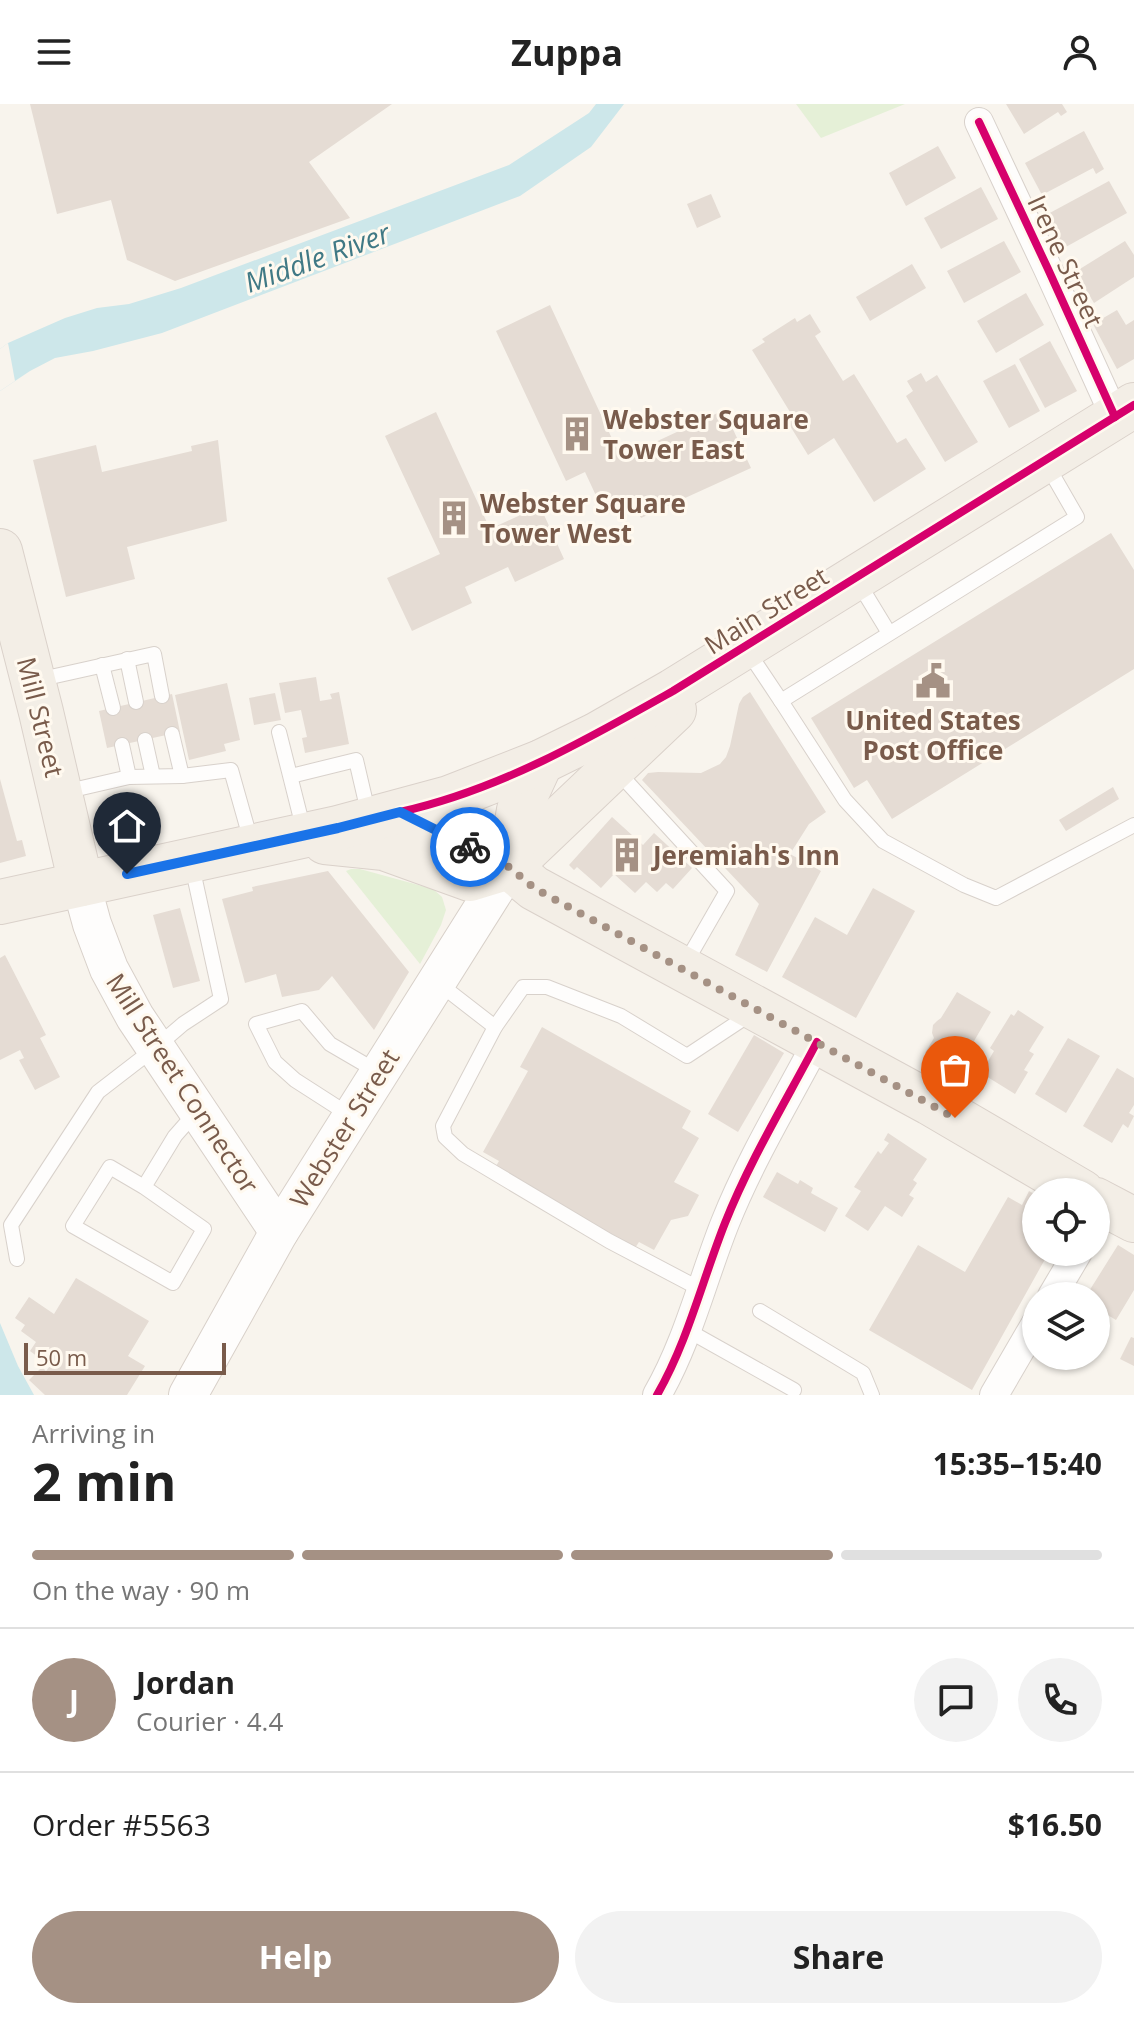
<!DOCTYPE html>
<html lang="en">
<head>
<meta charset="utf-8">
<style>
	:root { --surface:#fff; --page:#f2f2f2; --text:#222; --muted:#767676; --line:#e0e0e0; --accent:#a59184 }
	body { margin:0; font-family:"Open Sans",sans-serif; background:var(--page); color:var(--text); height:100vh; display:flex; flex-direction:column; font-size:30px; white-space:nowrap }
	* { box-sizing:border-box; margin:0 }
	p { font-size:26px; color:var(--muted) }
	.icon { flex:none; width:44px; height:44px; fill:none; stroke:currentColor; stroke-width:2; stroke-linecap:round; stroke-linejoin:round }
	.map { position:relative; height:1291px; overflow:hidden }
	.sheet { display:flex; flex-direction:column; background:var(--surface); flex:1 }
	.sheet>* { flex:none }
	.controls { position:absolute; left:1022px; top:1074px; display:grid; gap:16px }
	.controls a { display:grid; place-items:center; width:88px; height:88px; border-radius:50%; background:var(--surface); box-shadow:0 2px 6px #0004; font-size:40px }
	.scale { position:absolute; left:24px; bottom:20px; width:202px; box-sizing:border-box; padding-left:8px; border:4px solid #795b4b; border-top:0; font-size:22px; line-height:28px; white-space:nowrap; color:#795b4b; -webkit-text-stroke:6px #fff9ef; paint-order:stroke }
	.pin { position:absolute; display:grid; place-items:center; width:68px; height:68px; color:#fff; margin:-82px -34px; border-radius:50% 50% 50% 0; rotate:-45deg; box-shadow:0 0 8px #0007 }
	.pin .icon { rotate:45deg }
	.courier { position:absolute; display:grid; place-items:center; width:80px; height:80px; margin:-40px; border:6px solid #1a73e8; border-radius:50%; background:#fff; color:#222; box-shadow:0 2px 10px #0007 }
	.headline em { font-style:normal; font-weight:700 }
	.headline div { display:flex; flex-direction:column-reverse }
	.headline { display:flex; align-items:center; justify-content:space-between; height:136px; padding:0 32px }
	h1 { font-size:52px; font-weight:700; line-height:60px }
	.bar { display:grid; grid-template-columns:repeat(4,1fr); gap:12px 8px; align-content:center; height:96px; padding:0 32px }
	.bar i { height:10px; border-radius:6px; background:var(--line) }
	.bar .on { background:var(--accent) }
	.bar p { grid-column:span 4 }
	.line { display:flex; align-items:center; gap:20px; padding:0 32px; border-top:2px solid var(--line) }
	.line div { flex:1 }
	.round { display:grid; place-items:center; flex:none; width:84px; height:84px; border-radius:42px; background:var(--page) }
	.action { display:flex; gap:16px; margin-top:auto; padding:16px 32px }
	.action a { flex:1; height:92px; border-radius:48px; background:var(--accent); color:#fff; font-size:32px; font-weight:700; line-height:92px; text-align:center }
	.action a+a { background:var(--page); color:var(--text) }
	header { display:flex; justify-content:space-between; align-items:center; height:104px; padding:0 32px; background:var(--surface); font-size:36px; font-weight:700 }
	.map>svg:first-child { display:block }
	.green { fill:#e5f0d7 }
	.water { fill:#cde7ea }
	.pier { fill:#f8f4ed }
	.building { fill:#e5dcd4 }
	.lines { fill:none; stroke-linecap:round; stroke-linejoin:round }
	.service-casing { stroke:#d8d1cb; stroke-width:16 }
	.minor-casing { stroke:#d8d1cb; stroke-width:30 }
	.secondary-casing { stroke:#d8d0c9; stroke-width:40 }
	.primary-casing { stroke:#dad1ca; stroke-width:46 }
	.service { stroke:#fefdfc; stroke-width:14 }
	.minor { stroke:#fefdfc; stroke-width:28 }
	.secondary { stroke:#fefdfc; stroke-width:38 }
	.primary { stroke:#f3eee6; stroke-width:44 }
	.cycleway-casing { stroke:#fff9ef; stroke-width:13 }
	.cycleway { stroke:#d6006c; stroke-width:8 }
	.done { stroke:#a59184; stroke-width:8; stroke-dasharray:0 14.4 }
	.route { stroke:#1a73e8; stroke-width:10 }
	.labels { text-anchor:middle; dominant-baseline:central; stroke-width:6; stroke-linejoin:round; paint-order:stroke }
	.street-label { font-size:26px; fill:#795b4b; stroke:#fff9ef }
	.poi-label { font-size:26px; font-weight:bold; fill:#795b4b; stroke:#fff9ef; text-anchor:start }
	.water-label { font-size:28px; font-style:italic; fill:#407985; stroke:#fff9ef }
</style>
</head>
<body>
<header><svg class="icon" aria-label="menu" viewBox="0 0 24 24"><path d="M4 6h16M4 12h16M4 18h16"/></svg>Zuppa<svg class="icon" aria-label="person" viewBox="0 0 24 24"><circle cx="12" cy="8" r="4"/><path d="M4 21q1-7 8-7t8 7"/></svg></header>
<div class="map">
<svg width="1134" height="1291" viewBox="0 0 1134 1291">
	<rect width="100%" height="100%" fill="#f8f4ed"/>
	<g class="green">
		<polygon points="796,0 905,0 821,34"/>
		<polygon points="351,765 360,765 433,785 442,793 446,806 441,821 420,860 346,767"/>
	</g>
	<g class="water">
		<polygon points="596,0 624,0 591,43 520,92 162,229 93,247 55,254 30,267 0,287 0,245 8,239 65,214 97,204 129,200 181,184 509,61 589,9"/>
		<polygon points="0,1219 18,1262 34,1291 0,1291"/>
	</g>
	<polygon class="pier" points="8,239 15,277 0,287 0,245"/>
	<g class="building">
		<polygon points="30,0 392,0 309,58 350,114 175,177 127,156 111,96 57,110"/>
		<polygon points="1006,0 1062,0 1067,8 1061,12 1058,8 1024,30"/>
		<polygon points="1084,27 1104,65 1096,70 1093,64 1042,91 1025,59"/>
		<polygon points="938,42 956,74 906,102 889,69"/>
		<polygon points="1109,77 1127,109 1064,144 1046,111"/>
		<polygon points="981,83 998,115 941,145 924,114"/>
		<polygon points="711,90 721,113 697,124 687,100"/>
		<polygon points="1004,137 1021,168 964,199 947,167"/>
		<polygon points="1125,137 1134,151 1134,173 1094,199 1075,168"/>
		<polygon points="912,160 926,184 870,217 856,193"/>
		<polygon points="1026,189 1044,221 996,249 977,217"/>
		<polygon points="550,201 621,354 724,306 751,364 641,414 633,398 605,411 585,368 566,377 496,227"/>
		<polygon points="1117,206 1126,221 1134,216 1134,255 1117,265 1093,220"/>
		<polygon points="810,210 821,228 815,232 843,277 854,270 897,339 906,334 926,365 874,398 834,334 808,351 784,312 790,308 752,246 765,238 762,235 795,214 797,218"/>
		<polygon points="1050,237 1077,287 1045,304 1019,255"/>
		<polygon points="1015,260 1040,307 1009,324 983,277"/>
		<polygon points="921,269 926,278 937,271 978,338 945,358 906,292 913,287 907,277"/>
		<polygon points="436,308 490,425 540,402 564,455 515,478 508,463 465,483 472,499 412,527 387,474 440,450 385,332"/>
		<polygon points="218,336 227,417 127,443 135,475 66,493 33,356 96,341 102,368 192,347 191,342"/>
		<polygon points="1111,429 1134,466 1134,565 892,715 867,676 854,684 811,614"/>
		<polygon points="316,573 320,597 332,595 330,590 339,588 349,640 305,649 302,634 307,633 301,606 285,609 279,579"/>
		<polygon points="227,579 240,636 224,640 226,647 189,656 175,591"/>
		<polygon points="750,588 826,708 809,720 790,750 821,767 767,868 735,851 759,800 642,676 648,669 658,668 701,669 720,660 726,653 730,642 739,600 743,593"/>
		<polygon points="275,589 281,616 254,621 249,594"/>
		<polygon points="172,590 180,628 107,644 99,607"/>
		<polygon points="0,675 17,737 22,736 26,752 0,759"/>
		<polygon points="1113,683 1119,695 1066,727 1059,716"/>
		<polygon points="612,713 643,741 654,729 692,764 673,785 666,779 657,788 646,778 635,789 614,770 601,784 577,763 574,766 569,761"/>
		<polygon points="328,767 409,868 374,926 332,872 319,886 282,893 276,870 245,879 222,795 253,787 252,783"/>
		<polygon points="873,784 915,807 856,914 782,873 815,813 847,831"/>
		<polygon points="180,804 200,877 173,884 153,811"/>
		<polygon points="5,851 46,931 40,934 60,973 35,986 19,956 24,954 20,946 0,956 0,854"/>
		<polygon points="957,888 991,908 953,973 927,957 931,952 925,949 934,934 932,929 933,921 937,917 941,914"/>
		<polygon points="1018,906 1044,923 1029,947 1034,950 1024,966 1028,968 1015,990 981,969 994,947 990,944 1011,910 1014,912"/>
		<polygon points="542,923 691,1007 682,1024 699,1034 674,1078 699,1091 688,1112 671,1116 654,1146 639,1138 635,1144 493,1067 499,1057 483,1048 528,967 520,963"/>
		<polygon points="754,931 784,949 738,1028 708,1010"/>
		<polygon points="1068,934 1100,952 1066,1009 1035,990"/>
		<polygon points="1117,964 1134,974 1134,1001 1129,1009 1134,1012 1128,1024 1123,1020 1112,1039 1083,1022"/>
		<polygon points="888,1029 927,1055 913,1076 917,1079 909,1091 914,1094 902,1113 885,1102 868,1127 845,1112 861,1087 854,1083 878,1047 881,1050 889,1039 884,1036"/>
		<polygon points="777,1068 798,1080 800,1076 813,1084 811,1089 838,1104 825,1128 763,1093"/>
		<polygon points="1029,1087 1036,1091 1036,1148 1049,1148 972,1286 869,1226 918,1141 965,1168 1008,1093 1022,1101"/>
		<polygon points="1118,1141 1134,1151 1134,1186 1116,1216 1096,1204 1096,1192 1086,1192"/>
		<polygon points="76,1174 149,1217 128,1252 145,1262 127,1291 45,1291 29,1276 42,1263 46,1267 50,1262 30,1247 36,1238 21,1227 25,1221 15,1214 29,1193 54,1210"/>
		<polygon points="1131,1233 1134,1234 1134,1262 1120,1255"/>
	</g>
	<g class="lines">
		<g class="service-casing">
			<g id="service">
				<polyline points="858,478 889,529"/>
				<polyline points="747,546 781,597 1077,413 1047,361"/>
				<polyline points="127,555 136,598"/>
				<polyline points="102,561 113,604"/>
				<polyline points="37,576 154,550 162,592"/>
				<polyline points="781,597 845,696 883,737 964,781 996,794 1134,721"/>
				<polyline points="279,628 304,727"/>
				<polyline points="172,630 182,672"/>
				<polyline points="145,636 153,672"/>
				<polyline points="122,641 129,673"/>
				<polyline points="617,667 727,787 685,860"/>
				<polyline points="291,672 356,656 369,712"/>
				<polyline points="64,688 129,673 182,672 231,666 251,737"/>
				<polyline points="437,878 495,923 443,1022 445,1033 463,1050 609,1137 702,1186"/>
				<polyline points="495,923 523,883 547,883 621,912 687,952 752,909"/>
				<polyline points="351,1012 295,976 275,958 256,920 302,907 330,940 378,968"/>
				<polyline points="144,1083 110,1063 73,1122 173,1179 204,1125 144,1083 175,1032 197,1007"/>
				<polyline points="17,1155 11,1121 98,988 155,944 183,920 221,895 192,762"/>
				<polyline points="760,1207 863,1269 872,1291"/>
				<polyline points="687,1226 794,1286"/>
			</g>
		</g>
		<g class="minor-casing">
			<g id="minor">
				<polyline points="979,18 1048,165 1115,313"/>
				<polyline points="1052,1192 1078,1148"/>
				<path d="M657,1291C688,1237 702,1177 725,1119C750,1056 786,997 817,938"/>
				<polyline points="994,1291 1036,1219"/>
			</g>
		</g>
		<g class="secondary-casing">
			<g id="secondary">
				<polyline points="81,780 92,820 109,865 135,913 279,1128"/>
				<polyline points="188,1291 279,1128 509,763"/>
			</g>
		</g>
		<g class="primary-casing">
			<g id="primary">
				<polyline points="0,447 41,608 81,780"/>
				<polyline points="400,708 509,763 534,784 930,999 1082,1088"/>
				<polyline points="325,738 384,744 470,775 509,763 674,606"/>
				<polyline points="509,763 519,706 541,658"/>
				<polyline points="0,798 338,724 449,694 541,658 596,631 673,587 1134,301"/>
				<polyline points="1096,1096 1134,1116"/>
			</g>
		</g>
		<use href="#service" class="service"/>
		<use href="#minor" class="minor"/>
		<use href="#secondary" class="secondary"/>
		<use href="#primary" class="primary"/>
		<g class="cycleway-casing">
			<g id="cycleway">
				<polyline points="979,18 1048,165 1115,313"/>
				<path d="M400,708C499,686 586,636 673,587L1134,301"/>
				<path d="M657,1291C688,1237 702,1177 725,1119C750,1056 786,997 817,938"/>
			</g>
		</g>
		<use href="#cycleway" class="cycleway"/>
	</g>
	<g class="lines">
		<polyline class="done" points="470,743 509,763 534,784 955,1014"/>
		<polyline class="route" points="127,770 338,724 400,708 470,743"/>
	</g>
	<defs>
		<g id="building-bare" transform="scale(2.76)"><path d="M-4-6H4V6H1V3H-1V6H-4ZM-2.5-4.3h1.7v1.8h-1.7ZM.8-4.3h1.7v1.8H.8ZM-2.5-1h1.7V.8h-1.7ZM.8-1h1.7V.8H.8Z" fill="#a59184" stroke="#fff9ef" stroke-width="2.5" paint-order="stroke"/></g>
		<g id="civic-bare" transform="scale(2.76)"><path d="M-.6-6.5H3V-4.5H.6V-3L4-1V1h2V6H-6V1h2V-1L-.6-3ZM-1.2 2.5V6h2.4V2.5Z" fill="#a59184" stroke="#fff9ef" stroke-width="2.5" paint-order="stroke"/></g>
	</defs>
	<g fill-rule="evenodd">
		<use href="#building-bare" x="577" y="330"/>
		<use href="#building-bare" x="454" y="414"/>
		<use href="#civic-bare" x="933" y="577"/>
		<use href="#building-bare" x="627" y="751"/>
	</g>
	<g class="labels">
		<g class="street-label">
			<text transform="translate(1066 157) rotate(65)">Irene Street</text>
			<text transform="translate(766 506) rotate(-32)">Main Street</text>
			<text transform="translate(41 613) rotate(76)">Mill Street</text>
			<text transform="translate(183 979) rotate(57)">Mill Street Connector</text>
			<text transform="translate(344 1024) rotate(-58)">Webster Street</text>
		</g>
		<g class="poi-label">
			<text x="603" y="315">Webster Square<tspan x="603" dy="30">Tower East</tspan></text>
			<text x="480" y="399">Webster Square<tspan x="480" dy="30">Tower West</tspan></text>
			<text x="933" y="616" text-anchor="middle">United States<tspan x="933" dy="30">Post Office</tspan></text>
			<text x="653" y="751">Jeremiah's Inn</text>
		</g>
		<g class="water-label">
			<text transform="translate(317 153) rotate(-20)">Middle River</text>
		</g>
	</g>
</svg>
<div class="controls">
<a><svg class="icon" aria-label="locate" viewBox="0 0 24 24"><circle cx="12" cy="12" r="6"/><path d="M12 2v4M12 18v4M2 12h4M18 12h4"/></svg></a>
<a><svg class="icon" aria-label="layers" viewBox="0 0 24 24"><path d="M12 4l9 5-9 5-9-5zM3 14l9 5 9-5"/></svg></a>
</div>
<div class="scale">50 m</div>
<div class="pin" style="left:955px;top:1014px;background:#ea580c"><svg class="icon" aria-label="bag" viewBox="0 0 24 24"><path d="M5 8h14l-1 12H6zM9 8a3 3 0 0 1 6 0"/></svg></div>
<div class="pin" style="left:127px;top:770px;background:#1f2937"><svg class="icon" aria-label="home" viewBox="0 0 24 24"><path d="M3 11l9-7 9 7M6 9v11h12V9"/></svg></div>
<div class="courier" style="left:470px;top:743px"><svg class="icon" aria-label="bike" viewBox="0 0 24 24"><circle cx="6" cy="16" r="4"/><circle cx="18" cy="16" r="4"/><path d="M6 16l4-8h5l3 8M10 8l3 8H6M13 5h3"/></svg></div>
</div>
<section class="sheet">
<div class="headline"><div><h1>2 min</h1><p>Arriving in</p></div><em>15:35–15:40</em></div>
<div class="bar"><i class="on"></i><i class="on"></i><i class="on"></i><i></i><p>On the way · 90 m</p></div>
<div class="line" style="height:144px"><b class="round" style="background:var(--accent);color:#fff">J</b><div><b>Jordan</b><p>Courier · 4.4</p></div><a class="round"><svg class="icon" aria-label="chat" viewBox="0 0 24 24"><path d="M4 5h16v11H9l-5 4z"/></svg></a><a class="round"><svg class="icon" aria-label="phone" viewBox="0 0 24 24"><path d="M5 4h4l2 5-3 2q2 4 5 5l2-3 5 2v4C11 20 4 13 5 4z"/></svg></a></div>
<div class="line" style="height:104px"><div>Order #5563</div><b>$16.50</b></div>
<div class="action"><a>Help</a><a>Share</a></div>
</section>
</body>
</html>
